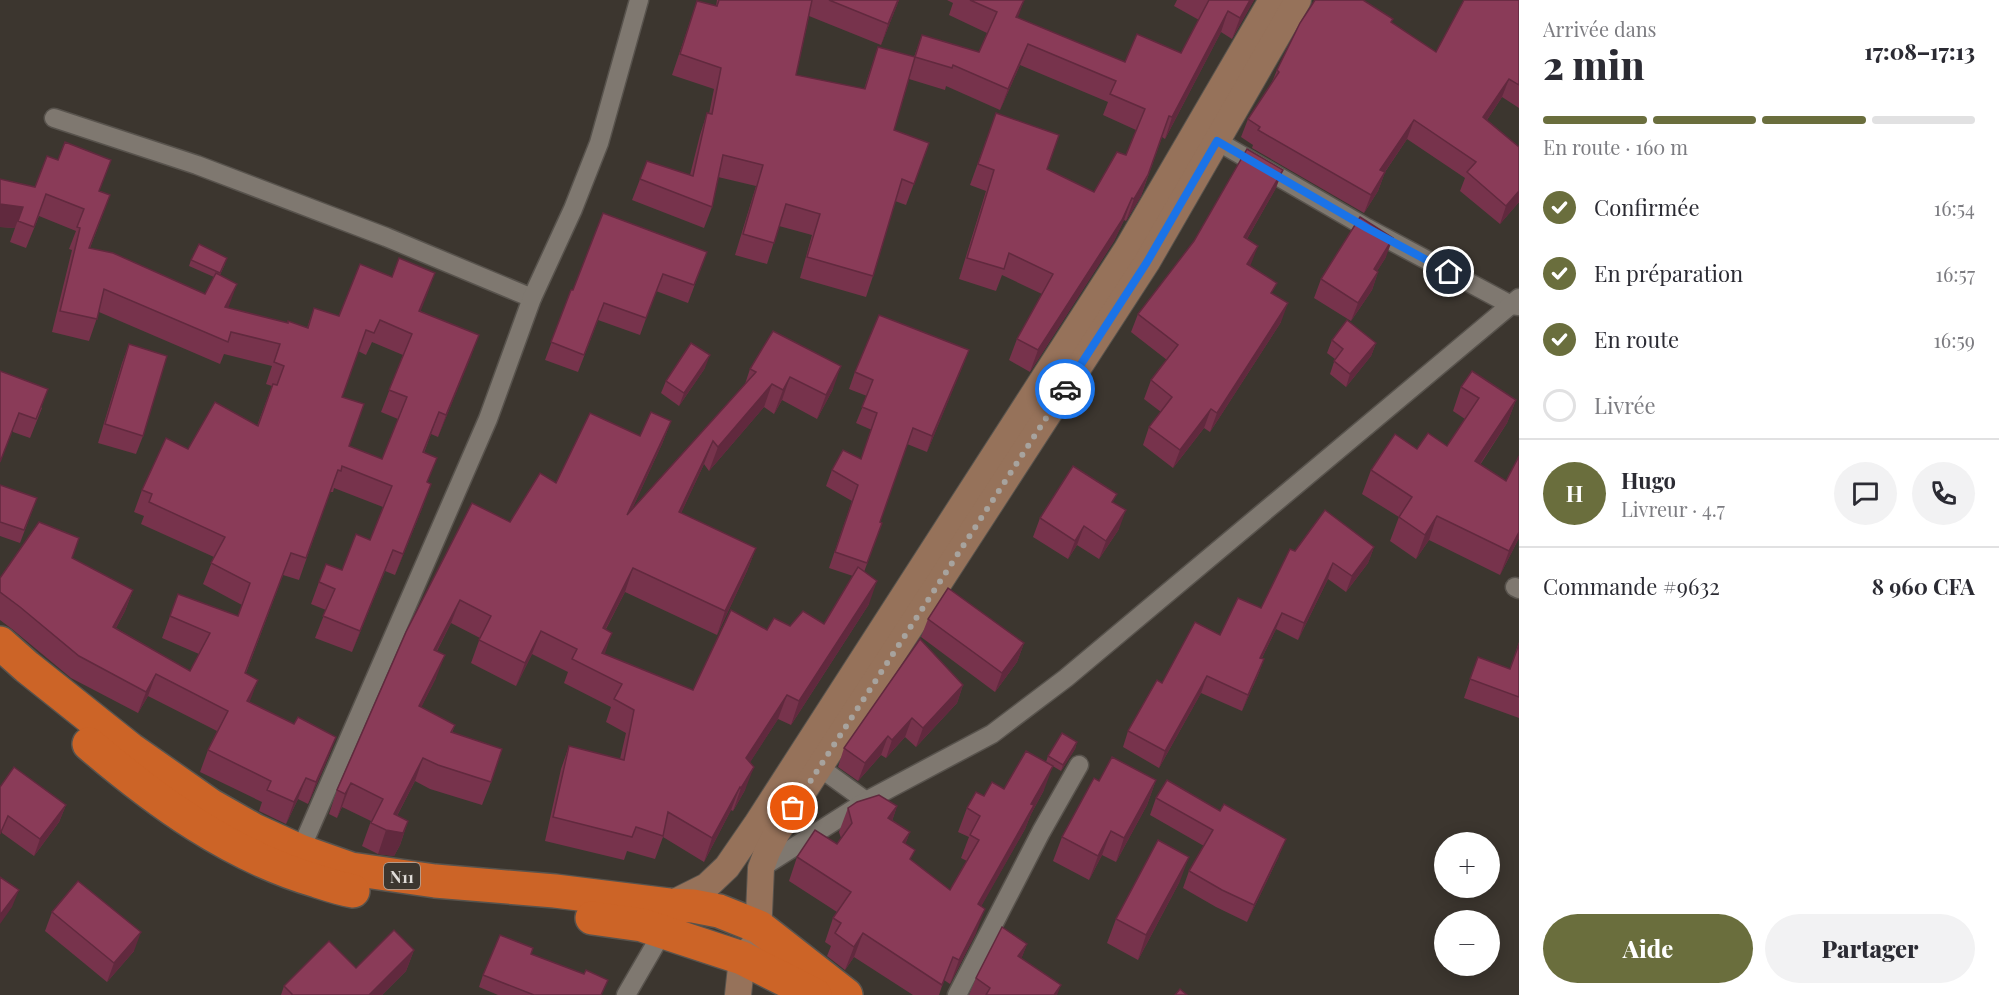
<!DOCTYPE html>
<html lang="fr">
<head>
<meta charset="utf-8">
<style>
	:root { --surface:#fff; --page:#f2f2f3; --text:#2b2b33; --muted:#7c7c81; --line:#e1e1e2; --accent:#6a6e3d }
	body { margin:0; font-family:"Playfair Display",serif; background:var(--page); color:var(--text); height:100vh; display:flex; flex-direction:column; font-size:22px; white-space:nowrap }
	* { box-sizing:border-box; margin:0 }
	p { font-size:20px; color:var(--muted) }
	.icon { flex:none; width:33px; height:33px; fill:none; stroke:currentColor; stroke-width:2; stroke-linecap:round; stroke-linejoin:round }
	.map { position:relative; flex:1; overflow:hidden }
	.side { display:flex; flex-direction:column; background:var(--surface); width:480px }
	.side>* { flex:none }
	.buttons { position:absolute; left:1434px; top:832px; display:grid; gap:12px }
	.buttons a { display:grid; place-items:center; width:66px; height:66px; border-radius:50%; background:var(--surface); box-shadow:0 3px 15px #0003; font-size:30px }
	.pin { position:absolute; display:grid; place-items:center; width:51px; height:51px; color:#fff; margin:-26px; border:3px solid #fff; border-radius:50%; box-shadow:0 2px 6px #0007 }
	.courier { position:absolute; display:grid; place-items:center; width:60px; height:60px; margin:-30px; border:4px solid #1a73e8; border-radius:50%; background:#fff; color:#222; box-shadow:0 2px 8px #0007 }
	.summary em { font-style:normal; font-weight:800 }
	.summary div { display:flex; flex-direction:column-reverse }
	.summary { display:flex; align-items:center; justify-content:space-between; height:102px; padding:0 24px }
	h1 { font-size:39px; font-weight:800; line-height:45px }
	.bar { display:grid; grid-template-columns:repeat(4,1fr); gap:9px 6px; align-content:center; height:72px; padding:0 24px }
	.bar i { height:8px; border-radius:4px; background:var(--line) }
	.bar .selected { background:var(--accent) }
	.bar p { grid-column:span 4 }
	.line { display:flex; align-items:center; gap:15px; padding:0 24px; border-top:2px solid var(--line) }
	.line div { flex:1 }
	.round { display:grid; place-items:center; flex:none; width:63px; height:63px; border-radius:32px; background:var(--page) }
	ol { padding:0 24px; list-style:none }
	li { display:flex; align-items:center; gap:18px; height:66px }
	li p { margin-inline-start:auto }
	li .icon { padding:6px; border-radius:50%; background:var(--accent); color:#fff; stroke-width:4 }
	li:last-child { color:var(--muted) }
	li i { width:33px; height:33px; border:3px solid var(--line); border-radius:50% }
	.button { display:flex; gap:12px; margin-top:auto; padding:12px 24px }
	.button a { flex:1; height:69px; border-radius:36px; background:var(--accent); color:#fff; font-size:24px; font-weight:800; line-height:69px; text-align:center }
	.button a+a { background:var(--page); color:var(--text) }
	main { display:flex; flex:1; min-height:0 }
	.map>svg:first-child { display:block }
	.lines { fill:none; stroke-linecap:round; stroke-linejoin:round }
	.street-casing { stroke:#58534d; stroke-width:21 }
	.secondary-casing { stroke:#58534d; stroke-width:28 }
	.highway-casing { stroke:#58534d; stroke-width:36 }
	.street { stroke:#7f7870; stroke-width:18 }
	.secondary { stroke:#96725a; stroke-width:26 }
	.highway { stroke:#cc6427; stroke-width:33 }
	.wall { fill:#77334c; fill-rule:evenodd }
	.shaded-wall { fill:#61293e }
	.building { fill:#8a3b58; stroke:#61293e; stroke-width:1.5; fill-rule:evenodd }
	.done { stroke:#a7a39e; stroke-width:6; stroke-dasharray:0 10.8 }
	.route { stroke:#1a73e8; stroke-width:8 }
	.labels { text-anchor:middle; dominant-baseline:central; stroke-width:5; stroke-linejoin:round; paint-order:stroke }
	.shield { fill:#3c362f; stroke:#b0aba6; stroke-width:1.5 }
	.shield-label { font-size:16px; font-weight:bold; fill:#e1ddd9 }
</style>
</head>
<body>
<main>
<div class="map">
<svg width="1519" height="995" viewBox="0 0 1519 995">
	<rect width="100%" height="100%" fill="#3c362f"/>
	<g class="lines">
		<g class="street-casing">
			<g id="street">
				<polyline points="54,118 197,165 386,237 532,298"/>
				<polyline points="1217,141 1367,228 1511,305 1519,306"/>
				<polyline points="1515,587 1519,589"/>
				<polyline points="819,767 866,801"/>
				<polyline points="297,858 488,419 532,298 573,209 599,143 639,0"/>
				<polyline points="761,868 866,801 992,734 1066,678 1519,298"/>
				<polyline points="626,995 662,933"/>
				<polyline points="957,995 1041,832 1079,765"/>
			</g>
		</g>
		<g class="secondary-casing">
			<g id="secondary">
				<polyline points="669,905 707,886 727,867 756,825 1127,249 1272,0"/>
				<polyline points="738,995 742,958 755,944 758,936 761,868 767,852 776,834 1147,262 1298,0"/>
			</g>
		</g>
		<g class="highway-casing">
			<g id="highway">
				<polyline points="0,643 27,667 130,749 210,805 254,830 300,851 351,869 435,881 555,891 669,905 693,906 719,911 759,927 846,995"/>
				<path d="M89,744C157,802 231,856 317,881C329,885 341,889 353,891"/>
				<polyline points="592,918 642,925 742,958 815,995"/>
			</g>
		</g>
		<use href="#street" class="street"/>
		<use href="#secondary" class="secondary"/>
		<use href="#highway" class="highway"/>
	</g>
	<g class="wall">
		<polygon points="717,0 899,0 881,45 809,16 796,75 864,89 878,47 914,57 922,35 979,52 987,33 949,15 953,3 947,0 1024,0 1017,18 1125,62 1181,53 1199,20 1174,6 1177,0 1254,0 1232,39 1221,32 1165,139 1162,137 1141,196 1126,221 1124,220 1114,241 1030,372 1009,360 1017,339 1042,294 1002,275 996,291 959,279 986,191 970,185 996,113 1047,169 1094,192 1126,155 1136,130 1103,115 1108,102 1020,65 1000,110 946,86 945,90 909,79 894,130 929,143 906,205 895,201 873,276 866,297 800,278 812,235 779,226 767,264 735,255 756,186 718,177 712,207 704,228 632,200 647,161 690,175 700,135 707,113 709,114 714,89 672,75 697,1 716,6"/>
		<polygon points="1519,0 1519,108 1502,97 1487,120 1519,147 1519,202 1500,224 1460,191 1465,178 1407,139 1385,172 1378,191 1364,213 1252,148 1253,145 1241,137 1248,119 1272,82 1277,70 1391,22 1436,52"/>
		<path d="M58,160L100,191L110,195L90,248L205,294L214,277L189,266L191,260L225,264L220,275L228,308L307,328L314,308L339,316L392,277L435,273L420,311L479,335L438,437L431,434L424,453L427,483L423,506L395,575L385,571L352,652L315,638L326,610L311,604L319,582L342,570L370,540L383,507L334,488L333,492H330L299,580L283,575L246,673L250,702L294,724L336,737L328,758L308,804L298,799L286,824L259,811L262,802L200,772L208,750L217,731L148,696L138,713L71,678L12,629L0,620V578L72,558L133,590L125,611L116,628L190,671L199,654L162,638L178,594L238,616L242,605L203,584L214,557L141,524L144,516L134,512L142,490L188,449L257,426L272,386L266,384L272,366L224,354L220,364L99,312L89,341L52,332L72,250L69,249L76,231L39,216L26,248L10,242L15,228L0,227V179L35,187ZM372,342L403,355L381,412L398,419L382,459L349,446L342,397L358,351L366,355Z"/>
		<polygon points="1276,188 1247,239 1250,266 1273,294 1281,322 1210,432 1204,428 1173,468 1143,445 1149,427 1161,412 1144,399 1151,380 1167,360 1131,332 1138,314"/>
		<polygon points="707,252 688,303 656,291 640,335 598,320 578,372 545,360 571,290 573,290"/>
		<polygon points="1386,257 1377,271 1378,272 1372,290 1351,321 1314,298 1321,279"/>
		<polygon points="773,331 833,389 817,419 782,400 774,414 764,407 709,471 704,464 681,513 756,548 747,571 717,635 625,592 606,629 605,654 693,690 767,630 790,626 824,624 853,576 829,568 852,501 826,486 832,470 861,459 872,430 856,423 867,396 849,389 855,372 969,350 927,452 907,444 880,522 882,523 864,572 869,604 791,725 778,719 750,762 745,790 733,811 731,810 704,862 663,837 655,859 627,851 624,860 545,841 561,769 569,746 620,759 626,733 606,722 611,707 564,683 568,672 532,654 516,686 471,663 480,638 451,623 437,651 436,678 421,707 455,725 452,733 491,782 482,805 430,789 415,781 397,816 408,821 400,845 394,856 378,854 362,846 371,821 342,807 337,818 329,814 337,790 510,522 556,483 640,436 671,421 662,444 632,509 745,384 750,369"/>
		<polygon points="1332,340 1376,343 1371,356 1346,387 1330,374 1335,359 1327,353"/>
		<polygon points="129,344 143,436 136,454 98,443 122,363"/>
		<polygon points="705,368 679,406 661,393 666,381"/>
		<polygon points="0,371 42,408 30,438 13,432"/>
		<polygon points="1461,387 1516,400 1507,423 1480,465 1506,481 1519,456 1519,538 1500,575 1429,540 1416,559 1390,541 1399,517 1362,494 1371,470 1417,449 1447,446 1465,419 1453,411"/>
		<polygon points="0,485 37,498 20,543 0,536"/>
		<polygon points="1114,503 1119,529 1099,559 1077,545 1068,559 1033,537 1040,518"/>
		<polygon points="1374,547 1368,563 1346,592 1328,579 1298,640 1276,629 1262,658 1264,659 1258,675 1242,711 1201,693 1159,768 1123,747 1128,731 1162,683 1220,635 1261,608 1295,551"/>
		<polygon points="928,619 1024,643 1017,662 995,692 921,637"/>
		<polygon points="1519,642 1519,718 1464,698 1478,657 1510,669"/>
		<polygon points="963,685 957,703 916,747 905,737 886,758 881,755 858,781 838,767 844,748"/>
		<polygon points="1077,742 1075,749 1061,771 1046,762 1048,756"/>
		<polygon points="1156,780 1147,805 1116,862 1102,855 1089,880 1053,861 1062,837 1099,781"/>
		<polygon points="0,787 66,805 59,822 34,856 2,833"/>
		<polygon points="1004,789 1044,790 1031,814 1025,829 981,906 976,933 950,984 944,980 939,995 913,995 854,957 845,970 827,956 831,946 825,942 833,918 837,912 789,881 797,857 837,844 841,838 839,832 848,808 897,806 892,821 910,832 905,844 911,860 950,890 967,861 961,858 969,837 958,832 967,808 984,796"/>
		<polygon points="1156,798 1279,856 1247,922 1216,907 1183,888 1189,871 1204,846 1150,815"/>
		<polygon points="1180,881 1138,960 1107,943 1116,919"/>
		<polygon points="52,912 134,951 107,982 45,931"/>
		<polygon points="1027,944 1021,959 1057,995 969,995 976,978"/>
		<polygon points="414,950 406,971 382,995 281,995 284,986 356,968"/>
		<polygon points="531,954 602,995 498,995 479,987 483,975"/>
	</g>
	<g class="shaded-wall">
		<polygon points="898,0 899,0 881,45 888,24"/>
		<polygon points="1024,0 1019,15 1008,38 1016,17"/>
		<polygon points="1250,0 1254,0 1232,39 1240,18"/>
		<polygon points="1228,11 1221,32 1165,139 1172,117"/>
		<polygon points="1028,44 1020,65 1000,110 1008,89"/>
		<polygon points="1509,79 1502,97 1477,135 1483,117"/>
		<polygon points="1414,120 1407,139 1374,188 1380,170"/>
		<polygon points="1283,170 1276,188 1237,256 1244,237"/>
		<polygon points="1385,172 1378,191 1364,213 1371,195"/>
		<polygon points="1148,175 1141,196 1126,221 1134,199"/>
		<polygon points="1519,191 1519,202 1500,224 1506,206"/>
		<polygon points="1132,198 1124,220 1114,241 1030,372 1038,350"/>
		<polygon points="0,204 23,207 15,228 0,227"/>
		<polygon points="1393,238 1386,257 1367,287 1374,269"/>
		<polygon points="1258,246 1251,264 1241,282 1247,264"/>
		<polygon points="1378,272 1372,290 1351,321 1358,303"/>
		<polygon points="435,273 427,295 412,333 419,311"/>
		<polygon points="237,284 229,306 217,329 225,307"/>
		<polygon points="1288,303 1281,322 1210,432 1217,413"/>
		<polygon points="479,335 471,357 438,437 446,415"/>
		<polygon points="1376,343 1371,356 1346,387 1350,374"/>
		<polygon points="969,350 963,366 927,452 932,436"/>
		<polygon points="710,355 705,368 679,406 684,393"/>
		<polygon points="841,366 833,389 817,419 826,395"/>
		<polygon points="790,377 782,400 774,414 783,390"/>
		<polygon points="772,384 764,407 709,471 718,447"/>
		<polygon points="1516,400 1507,423 1466,485 1475,461"/>
		<polygon points="1211,409 1204,428 1173,468 1180,450"/>
		<polygon points="439,412 431,434 415,474 423,452"/>
		<polygon points="671,421 662,444 619,538 627,515"/>
		<polygon points="713,441 704,464 671,535 679,512"/>
		<polygon points="431,484 423,506 395,575 403,554"/>
		<polygon points="1126,510 1119,529 1099,559 1106,541"/>
		<polygon points="1437,516 1429,540 1416,559 1425,535"/>
		<polygon points="1084,526 1077,545 1068,559 1075,541"/>
		<polygon points="1519,532 1519,538 1500,575 1509,551"/>
		<polygon points="1374,547 1368,563 1346,592 1352,576"/>
		<polygon points="756,548 747,571 717,635 725,611"/>
		<polygon points="393,550 385,571 352,652 360,631"/>
		<polygon points="1333,563 1328,579 1298,640 1304,623"/>
		<polygon points="633,568 625,592 594,651 603,628"/>
		<polygon points="877,581 869,604 791,725 799,701"/>
		<polygon points="133,590 125,611 105,648 113,627"/>
		<polygon points="460,600 451,623 425,673 434,650"/>
		<polygon points="1282,613 1276,629 1254,674 1260,658"/>
		<polygon points="541,631 532,654 516,686 525,663"/>
		<polygon points="612,633 604,656 602,653"/>
		<polygon points="1024,643 1017,662 995,692 1002,673"/>
		<polygon points="445,655 436,678 410,730 419,706"/>
		<polygon points="1264,659 1258,675 1242,711 1248,695"/>
		<polygon points="156,674 148,696 138,713 146,692"/>
		<polygon points="1207,676 1201,693 1159,768 1165,751"/>
		<polygon points="258,680 250,701 239,723 247,701"/>
		<polygon points="963,685 957,703 916,747 923,728"/>
		<polygon points="787,695 778,719 738,781 746,758"/>
		<polygon points="912,718 905,737 886,758 892,740"/>
		<polygon points="888,736 881,755 858,781 865,763"/>
		<polygon points="336,737 328,758 308,804 316,782"/>
		<polygon points="1077,742 1075,749 1061,771 1063,765"/>
		<polygon points="423,758 415,781 389,831 408,821 400,845 394,856 378,854 386,830"/>
		<polygon points="1053,766 1044,790 1031,814 1025,829 969,928 978,904 1031,804"/>
		<polygon points="754,767 745,790 733,811 741,788"/>
		<polygon points="306,778 298,799 286,824 294,802"/>
		<polygon points="1156,780 1147,805 1116,862 1124,838"/>
		<polygon points="351,783 342,807 337,818 345,794"/>
		<polygon points="740,787 731,810 704,862 712,838"/>
		<polygon points="66,805 59,822 34,856 40,839"/>
		<polygon points="897,806 889,830 888,818"/>
		<polygon points="1111,831 1102,855 1089,880 1098,856"/>
		<polygon points="910,832 901,856 903,842"/>
		<polygon points="1286,839 1279,856 1247,922 1254,905"/>
		<polygon points="1189,857 1180,881 1138,960 1146,935"/>
		<polygon points="19,890 12,907 0,924 0,915"/>
		<polygon points="985,909 976,933 950,984 959,960"/>
		<polygon points="141,932 134,951 107,982 114,963"/>
		<polygon points="863,933 854,957 845,970 854,947"/>
		<polygon points="1027,944 1020,962 1018,956"/>
		<polygon points="414,950 406,971 382,995 369,995"/>
		<polygon points="1061,985 1057,995 1054,995"/>
	</g>
	<g class="building">
		<polygon points="719,0 812,0 796,75 865,89 878,47 915,57 894,130 929,143 914,184 902,179 873,276 807,257 820,214 786,204 774,243 743,234 763,165 723,155 712,207 640,179 647,161 693,176 707,113 712,114 721,68 680,54 697,1 717,6"/>
		<polygon points="829,0 898,0 888,24"/>
		<polygon points="970,0 1024,0 1016,17 1125,62 1137,34 1181,53 1209,0 1250,0 1240,18 1228,11 1172,117 1169,116 1148,175 1134,199 1132,198 1122,220 1038,350 1017,339 1053,274 1009,253 1004,269 967,258 994,170 978,164 996,113 1059,135 1047,169 1094,192 1117,152 1126,155 1145,109 1110,94 1116,81 1028,44 1008,89 953,65 952,68 915,57 922,35 979,52 997,12"/>
		<polygon points="1315,0 1363,0 1393,19 1391,22 1436,52 1464,0 1519,0 1519,85 1509,79 1483,117 1519,147 1519,191 1506,206 1467,172 1476,162 1414,120 1380,170 1385,172 1371,195 1258,130 1260,127 1248,119 1279,72 1277,70 1300,23"/>
		<path d="M65,142L111,160L99,191L110,195L89,248L113,253L205,294L216,273L237,284L225,307L288,323V321L308,328L314,308L339,316L360,264L392,277L399,258L435,273L419,311L479,335L446,415L439,412L423,452L437,458L427,482L431,484L403,554L393,550L360,631L323,616L335,589L319,582L326,564L342,570L356,534L370,540L392,486L342,466L341,471L338,470L306,558L291,553L245,673L258,680L247,701L294,724L298,717L336,737L316,782L306,778L294,802L267,790L271,781L208,750L228,711L156,674L146,692L79,656L20,607L0,592V578L39,522L79,538L72,558L133,590L113,627L190,671L210,633L170,616L178,594L238,616L250,583L211,563L225,537L149,502L152,494L142,490L166,438L188,449L215,402L258,426L273,384L277,385L284,366L274,362L280,344L231,332L228,342L104,289L97,319L60,311L80,228L77,227L84,209L46,194L34,227L18,221L23,207L0,204V179L35,187L47,156L58,160ZM380,320L412,334L389,390L407,397L382,459L349,446L364,404L342,397L366,330L374,333Z"/>
		<polygon points="1247,149 1283,170 1244,237 1258,246 1247,264 1277,283 1271,293 1288,303 1217,413 1211,409 1180,450 1149,427 1172,397 1151,380 1178,345 1138,314 1194,241"/>
		<polygon points="603,213 707,252 694,285 663,274 646,318 604,303 584,355 551,342 571,290 573,290"/>
		<polygon points="1360,217 1393,238 1374,269 1378,272 1358,303 1321,279"/>
		<polygon points="199,244 227,258 220,273 191,260"/>
		<polygon points="879,315 969,350 932,436 913,428 880,522 882,523 867,563 835,552 858,485 832,470 843,450 861,459 877,413 862,407 873,380 855,372"/>
		<polygon points="1347,320 1376,343 1350,374 1334,361 1343,349 1332,340"/>
		<polygon points="773,331 841,366 826,395 790,377 783,390 772,384 718,447 713,441 679,512 756,548 725,611 633,568 603,628 612,633 602,653 693,690 731,610 767,630 774,618 790,626 803,611 824,624 858,567 877,581 799,701 787,695 746,758 754,767 741,788 740,787 712,838 668,812 663,836 636,827 632,837 553,817 569,746 624,760 634,710 614,699 622,684 572,659 577,649 541,631 525,663 479,640 491,616 460,600 434,650 445,655 419,706 455,725 451,732 502,749 491,782 438,765 423,758 394,814 408,821 403,833 386,830 371,823 383,799 351,783 345,794 337,790 406,632 472,503 510,522 540,473 556,483 590,413 640,436 651,412 671,421 627,515 756,372 750,369"/>
		<polygon points="691,343 710,355 684,393 666,381"/>
		<polygon points="129,344 167,356 143,436 105,424"/>
		<polygon points="0,371 48,389 36,419 19,413 0,462"/>
		<polygon points="1472,371 1516,400 1475,461 1506,481 1519,456 1519,532 1509,551 1437,516 1425,535 1399,517 1412,497 1371,470 1395,434 1417,449 1428,433 1447,446 1479,398 1461,387"/>
		<polygon points="1073,466 1117,494 1112,502 1126,510 1106,541 1084,526 1075,541 1040,518"/>
		<polygon points="0,485 37,498 24,530 0,522"/>
		<polygon points="1325,510 1374,547 1352,576 1333,563 1304,623 1282,613 1260,658 1264,659 1248,695 1207,676 1165,751 1128,731 1157,680 1162,683 1195,622 1220,635 1238,598 1261,608 1290,549 1295,551"/>
		<polygon points="948,588 1024,643 1002,673 928,619"/>
		<polygon points="920,639 963,685 923,728 912,718 892,740 888,736 865,763 844,748"/>
		<polygon points="1519,644 1519,697 1470,679 1478,657 1510,669"/>
		<polygon points="1062,733 1077,742 1063,765 1048,756"/>
		<polygon points="1026,751 1053,766 1031,804 1034,805 978,904 985,909 959,960 953,957 942,985 863,933 854,947 835,933 841,923 833,918 851,892 797,857 815,830 837,844 852,823 848,808 857,802 879,795 897,806 888,818 910,832 903,842 915,850 910,859 950,890 979,840 970,835 980,816 967,808 976,792 984,796 992,782 1004,789"/>
		<polygon points="1112,757 1156,780 1124,838 1111,831 1098,856 1062,837 1094,778 1099,781"/>
		<polygon points="14,767 66,805 40,839 8,816 0,834 0,787"/>
		<polygon points="1167,780 1220,811 1224,804 1286,839 1254,905 1222,890 1189,871 1213,830 1156,798"/>
		<polygon points="1158,840 1189,857 1146,935 1116,919"/>
		<polygon points="0,877 19,890 0,915"/>
		<polygon points="78,881 141,932 114,963 52,912"/>
		<polygon points="1002,927 1027,944 1018,956 1061,985 1054,995 986,995 990,988 976,978"/>
		<polygon points="394,930 414,950 369,995 292,995 292,994 284,986 329,941 356,968"/>
		<polygon points="500,935 533,948 531,954 584,974 586,970 608,980 601,995 534,995 483,975"/>
		<polygon points="1180,989 1187,995 1175,995"/>
	</g>
	<g class="lines">
		<polyline class="done" points="793,808 1065,389"/>
		<polyline class="route" points="1065,389 1147,262 1217,141 1367,228 1449,272"/>
	</g>
	<g class="labels">
		<rect class="shield" x="384" y="863" width="36" height="26" rx="4.5"/>
		<g class="shield-label">
			<text x="402" y="876">N11</text>
		</g>
	</g>
</svg>
<div class="buttons">
<a>+</a>
<a>−</a>
</div>
<div class="pin" style="left:793px;top:808px;background:#ea580c"><svg class="icon" aria-label="bag" viewBox="0 0 24 24"><path d="M5 8h14l-1 12H6zM9 8a3 3 0 0 1 6 0"/></svg></div>
<div class="pin" style="left:1449px;top:272px;background:#1f2937"><svg class="icon" aria-label="home" viewBox="0 0 24 24"><path d="M3 11l9-7 9 7M6 9v11h12V9"/></svg></div>
<div class="courier" style="left:1065px;top:389px"><svg class="icon" aria-label="car" viewBox="0 0 24 24"><path d="M5 17H2v-5l4-1 3-4h7l3 4 3 1v5h-3M9 17h6M6 11h13"/><circle cx="7" cy="17" r="2"/><circle cx="17" cy="17" r="2"/></svg></div>
</div>
<section class="side">
<div class="summary"><div><h1>2 min</h1><p>Arrivée dans</p></div><em>17:08–17:13</em></div>
<div class="bar"><i class="selected"></i><i class="selected"></i><i class="selected"></i><i></i><p>En route · 160 m</p></div>
<ol>
<li><svg class="icon" aria-label="check" viewBox="0 0 24 24"><path d="M5 12l5 5 9-10"/></svg>Confirmée<p>16:54</p></li>
<li><svg class="icon" aria-label="check" viewBox="0 0 24 24"><path d="M5 12l5 5 9-10"/></svg>En préparation<p>16:57</p></li>
<li><svg class="icon" aria-label="check" viewBox="0 0 24 24"><path d="M5 12l5 5 9-10"/></svg>En route<p>16:59</p></li>
<li><i></i>Livrée</li>
</ol>
<div class="line" style="height:108px"><b class="round" style="background:var(--accent);color:#fff">H</b><div><b>Hugo</b><p>Livreur · 4.7</p></div><a class="round"><svg class="icon" aria-label="chat" viewBox="0 0 24 24"><path d="M4 5h16v11H9l-5 4z"/></svg></a><a class="round"><svg class="icon" aria-label="phone" viewBox="0 0 24 24"><path d="M5 4h4l2 5-3 2q2 4 5 5l2-3 5 2v4C11 20 4 13 5 4z"/></svg></a></div>
<div class="line" style="height:78px"><div>Commande #9632</div><b>8 960 CFA</b></div>
<div class="button"><a>Aide</a><a>Partager</a></div>
</section>
</main>
</body>
</html>
